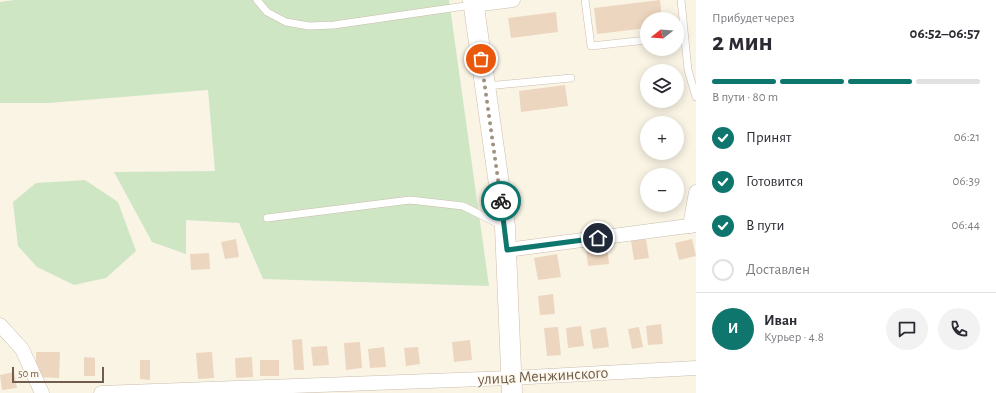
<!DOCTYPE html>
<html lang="ru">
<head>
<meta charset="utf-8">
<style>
	:root { --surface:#fff; --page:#f2f2f3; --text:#2b2b33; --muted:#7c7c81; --line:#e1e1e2; --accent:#0f766e }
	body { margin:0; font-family:"Alegreya Sans",sans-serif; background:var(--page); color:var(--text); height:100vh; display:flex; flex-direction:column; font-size:15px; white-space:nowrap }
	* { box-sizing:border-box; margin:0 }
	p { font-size:13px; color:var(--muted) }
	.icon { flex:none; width:22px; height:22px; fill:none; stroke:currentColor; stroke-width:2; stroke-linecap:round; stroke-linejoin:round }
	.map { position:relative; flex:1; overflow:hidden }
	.sheet { display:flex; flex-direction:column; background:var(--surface); width:300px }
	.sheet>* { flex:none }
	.needle { width:26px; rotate:253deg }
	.buttons { position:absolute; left:640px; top:12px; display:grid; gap:8px }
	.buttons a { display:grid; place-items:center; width:44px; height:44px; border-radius:50%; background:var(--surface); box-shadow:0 2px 10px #0003; font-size:20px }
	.scale { position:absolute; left:12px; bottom:10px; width:92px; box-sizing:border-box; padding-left:4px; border:2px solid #705d4d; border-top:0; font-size:11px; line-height:14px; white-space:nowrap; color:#705d4d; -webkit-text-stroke:3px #fdf8eb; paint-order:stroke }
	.pin { position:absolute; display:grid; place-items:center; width:34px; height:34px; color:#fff; margin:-17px; border:2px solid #fff; border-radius:50%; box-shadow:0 1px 4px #0007 }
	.courier { position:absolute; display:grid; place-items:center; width:40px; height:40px; margin:-20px; border:3px solid #0f766e; border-radius:50%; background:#fff; color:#222; box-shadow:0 1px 5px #0007 }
	.overview em { font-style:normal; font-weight:700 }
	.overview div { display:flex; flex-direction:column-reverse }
	.overview { display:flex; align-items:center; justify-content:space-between; height:68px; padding:0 16px }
	h1 { font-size:26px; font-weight:700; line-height:30px }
	.bar { display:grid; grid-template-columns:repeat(4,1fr); gap:6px 4px; align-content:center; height:48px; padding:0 16px }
	.bar i { height:5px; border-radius:3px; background:var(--line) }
	.bar .selected { background:var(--accent) }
	.bar p { grid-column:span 4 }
	.line { display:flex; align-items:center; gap:10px; padding:0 16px; border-top:1px solid var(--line) }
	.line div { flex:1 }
	.round { display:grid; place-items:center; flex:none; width:42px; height:42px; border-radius:21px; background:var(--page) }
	ol { padding:0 16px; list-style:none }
	li { display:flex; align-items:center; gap:12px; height:44px }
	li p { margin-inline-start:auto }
	li .icon { padding:4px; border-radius:50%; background:var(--accent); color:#fff; stroke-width:4 }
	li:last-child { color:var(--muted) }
	li i { width:22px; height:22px; border:2px solid var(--line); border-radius:50% }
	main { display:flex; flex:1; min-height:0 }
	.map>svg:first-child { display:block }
	.green { fill:#cfe6c5 }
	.building { fill:#edd6bf }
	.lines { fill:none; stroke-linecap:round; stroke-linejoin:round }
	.lane-casing { stroke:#cabdac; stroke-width:8 }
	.street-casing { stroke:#cabdac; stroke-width:15 }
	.secondary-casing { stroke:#cdbeab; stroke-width:21 }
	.lane { stroke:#fff; stroke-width:7 }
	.street { stroke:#fff; stroke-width:14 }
	.secondary { stroke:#fff; stroke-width:20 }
	.done { stroke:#a09282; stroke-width:4; stroke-dasharray:0 7.2 }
	.route { stroke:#0f766e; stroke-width:5 }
	.labels { text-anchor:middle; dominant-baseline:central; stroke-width:3; stroke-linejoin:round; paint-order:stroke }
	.street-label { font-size:16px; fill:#705d4d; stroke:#fdf8eb }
</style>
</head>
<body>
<main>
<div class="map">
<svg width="696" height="393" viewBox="0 0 696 393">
	<rect width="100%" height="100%" fill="#faf4e5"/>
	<g class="green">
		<polygon points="14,0 449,0 489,286 263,279 239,223 186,220 186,254 152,242 114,172 215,171 208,90 49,103 0,103 0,2"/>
		<polygon points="85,180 118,202 136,251 106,278 74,285 37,267 18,246 13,202 36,183"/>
	</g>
	<g class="building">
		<polygon points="660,0 662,19 647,19 647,28 597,34 594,8"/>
		<polygon points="556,12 558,32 511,38 508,18"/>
		<polygon points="565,85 568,106 521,112 519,91"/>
		<polygon points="236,239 239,257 225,259 221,242"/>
		<polygon points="646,239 649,258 634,260 631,241"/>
		<polygon points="692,239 696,256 679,260 675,243"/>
		<polygon points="607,245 609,264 588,266 586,247"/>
		<polygon points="209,253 210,269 191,270 190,254"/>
		<polygon points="557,254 561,277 538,280 534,258"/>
		<polygon points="553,294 555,314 540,315 538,296"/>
		<polygon points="661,324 663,344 648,345 646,326"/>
		<polygon points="581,326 584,346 568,348 566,328"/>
		<polygon points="558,327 561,355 547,356 544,328"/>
		<polygon points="606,327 609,347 593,349 590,330"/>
		<polygon points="639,327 643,347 632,349 628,329"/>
		<polygon points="302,339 304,370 294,370 292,340"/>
		<polygon points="470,340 472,360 454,362 452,342"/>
		<polygon points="360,342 362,368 346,370 344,343"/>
		<polygon points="327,346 329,365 313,366 311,347"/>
		<polygon points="384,347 386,367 370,368 368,349"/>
		<polygon points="418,347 420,364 406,366 404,348"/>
		<polygon points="36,352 60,352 59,378 36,377"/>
		<polygon points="212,352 214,378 198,379 196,353"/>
		<polygon points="84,357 95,358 95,376 84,376"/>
		<polygon points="252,357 253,377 236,378 235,358"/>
		<polygon points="140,360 150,360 150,380 140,379"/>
		<rect x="260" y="360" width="19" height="16"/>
		<polygon points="14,372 17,388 2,390 0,375"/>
	</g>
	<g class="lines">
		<g class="lane-casing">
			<g id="lane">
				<polyline points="257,0 267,12 286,22 309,26 334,25 472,5"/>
				<polyline points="585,0 591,46 647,40"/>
				<polyline points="681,0 688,70 696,97"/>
				<polyline points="487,86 571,78"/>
				<polyline points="267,218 410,200 463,206 501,225"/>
			</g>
		</g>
		<g class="street-casing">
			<g id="street">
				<polyline points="473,5 513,0"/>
				<polyline points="690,226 696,192"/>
				<polyline points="507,250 696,225"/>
				<polyline points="0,325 22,349 42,393"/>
				<polyline points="101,393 511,378 696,368"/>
			</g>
		</g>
		<g class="secondary-casing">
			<polyline id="secondary" points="473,0 505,227 512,393"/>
		</g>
		<use href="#lane" class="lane"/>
		<use href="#street" class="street"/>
		<use href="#secondary" class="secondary"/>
	</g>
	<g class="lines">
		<polyline class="done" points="481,59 501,201"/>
		<polyline class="route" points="501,201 507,250 598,238"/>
	</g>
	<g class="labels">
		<g class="street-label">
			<text transform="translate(543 376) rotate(-3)">улица Менжинского</text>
		</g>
	</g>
</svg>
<div class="buttons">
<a><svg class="needle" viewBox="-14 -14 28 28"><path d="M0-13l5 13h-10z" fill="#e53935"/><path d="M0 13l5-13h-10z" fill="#7c7c81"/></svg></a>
<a><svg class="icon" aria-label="layers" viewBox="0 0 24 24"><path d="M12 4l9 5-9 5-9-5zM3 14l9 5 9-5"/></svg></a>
<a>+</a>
<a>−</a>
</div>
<div class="scale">50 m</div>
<div class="pin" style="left:481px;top:59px;background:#ea580c"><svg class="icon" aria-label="bag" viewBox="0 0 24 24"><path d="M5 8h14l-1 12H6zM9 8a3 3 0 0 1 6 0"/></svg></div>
<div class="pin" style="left:598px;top:238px;background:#1f2937"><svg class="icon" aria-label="home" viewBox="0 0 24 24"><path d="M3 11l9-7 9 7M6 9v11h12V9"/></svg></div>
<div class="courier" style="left:501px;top:201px"><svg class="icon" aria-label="bike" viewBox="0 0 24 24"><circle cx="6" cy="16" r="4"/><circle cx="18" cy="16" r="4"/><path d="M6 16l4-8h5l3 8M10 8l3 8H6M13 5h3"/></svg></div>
</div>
<section class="sheet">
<div class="overview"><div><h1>2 мин</h1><p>Прибудет через</p></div><em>06:52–06:57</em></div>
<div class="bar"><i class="selected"></i><i class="selected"></i><i class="selected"></i><i></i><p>В пути · 80 m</p></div>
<ol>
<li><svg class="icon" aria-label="check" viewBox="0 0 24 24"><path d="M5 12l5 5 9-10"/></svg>Принят<p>06:21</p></li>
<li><svg class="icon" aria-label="check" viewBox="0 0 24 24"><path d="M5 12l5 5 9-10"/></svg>Готовится<p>06:39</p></li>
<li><svg class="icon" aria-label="check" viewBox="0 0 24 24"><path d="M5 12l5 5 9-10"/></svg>В пути<p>06:44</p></li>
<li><i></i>Доставлен</li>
</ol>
<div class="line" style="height:72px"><b class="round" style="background:var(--accent);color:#fff">И</b><div><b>Иван</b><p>Курьер · 4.8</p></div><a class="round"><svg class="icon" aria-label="chat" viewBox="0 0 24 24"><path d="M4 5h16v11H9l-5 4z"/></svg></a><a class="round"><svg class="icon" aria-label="phone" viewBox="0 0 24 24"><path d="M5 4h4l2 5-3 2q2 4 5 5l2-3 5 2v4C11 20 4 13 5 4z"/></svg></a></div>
</section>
</main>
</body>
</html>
